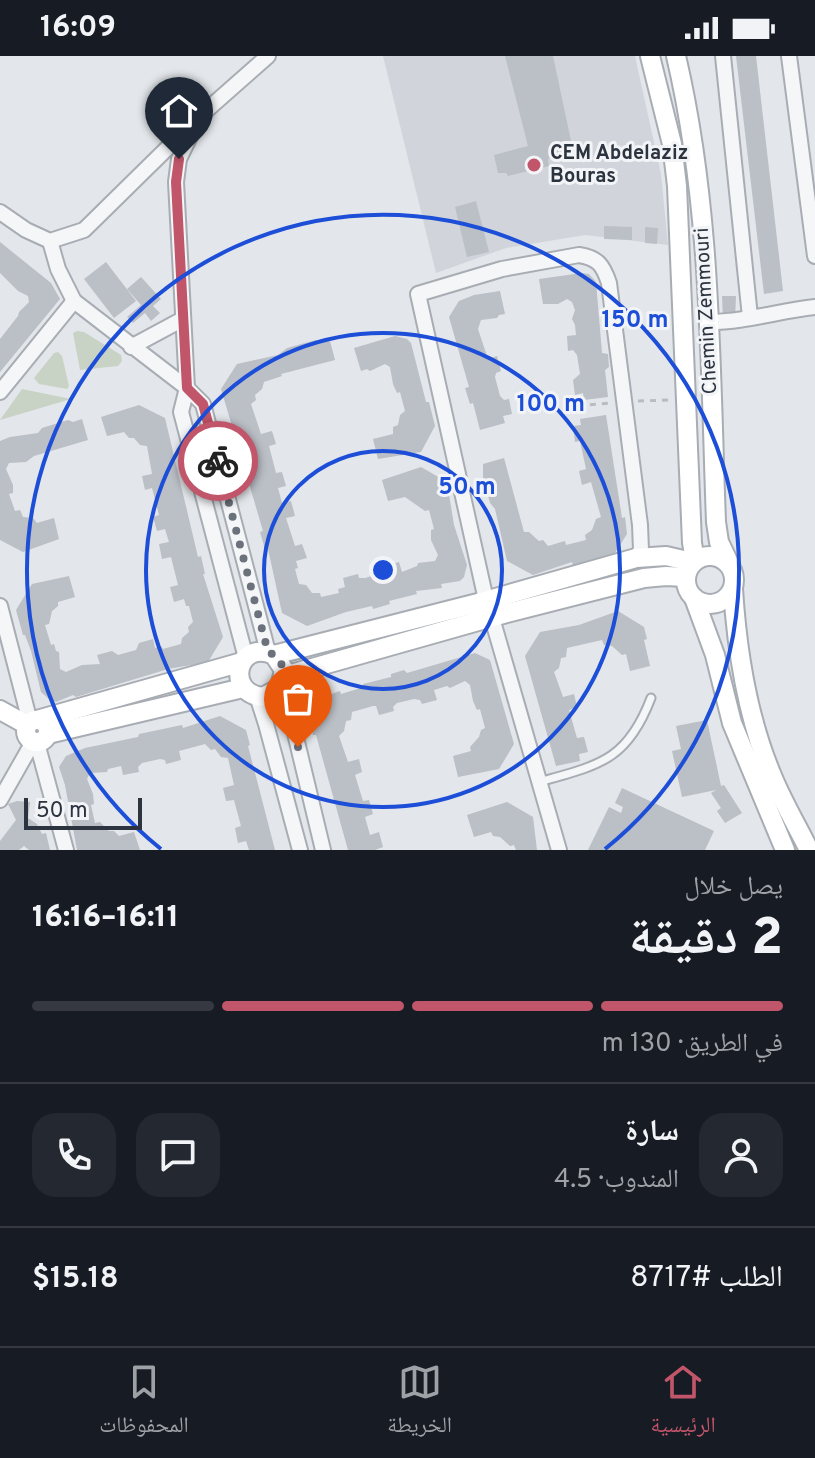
<!DOCTYPE html>
<html lang="ar">
<head>
<meta charset="utf-8">
<style>
	:root { --surface:#171b24; --page:#242831; --text:#f1f3f6; --muted:#9ea1a6; --line:#363941; --accent:#c15569 }
	body { margin:0; font-family:Overpass,"Noto Naskh Arabic",sans-serif; background:var(--page); color:var(--text); direction:rtl; height:100vh; display:flex; flex-direction:column; font-size:30px; white-space:nowrap }
	* { box-sizing:border-box; margin:0 }
	p { font-size:26px; color:var(--muted) }
	.icon { flex:none; width:44px; height:44px; fill:none; stroke:currentColor; stroke-width:2; stroke-linecap:round; stroke-linejoin:round }
	.map { position:relative; height:794px; overflow:hidden; direction:ltr }
	.details { display:flex; flex-direction:column; background:var(--surface); flex:1 }
	.details>* { flex:none }
	.scale { position:absolute; left:24px; bottom:20px; width:118px; box-sizing:border-box; padding-left:8px; border:4px solid #2c3440; border-top:0; font-size:22px; line-height:28px; white-space:nowrap; color:#2c3440; -webkit-text-stroke:6px #f2f4f7; paint-order:stroke }
	.pin { position:absolute; display:grid; place-items:center; width:68px; height:68px; color:#fff; margin:-82px -34px; border-radius:50% 50% 50% 0; rotate:-45deg; box-shadow:0 0 8px #0007 }
	.pin .icon { rotate:45deg }
	.courier { position:absolute; display:grid; place-items:center; width:80px; height:80px; margin:-40px; border:6px solid #c15569; border-radius:50%; background:#fff; color:#222; box-shadow:0 2px 10px #0007 }
	.overview em { font-style:normal; font-weight:800 }
	.overview div { display:flex; flex-direction:column-reverse }
	.overview { display:flex; align-items:center; justify-content:space-between; height:136px; padding:0 32px }
	h1 { font-size:52px; font-weight:800; line-height:60px }
	.bar { display:grid; grid-template-columns:repeat(4,1fr); gap:12px 8px; align-content:center; height:96px; padding:0 32px }
	.bar i { height:10px; border-radius:6px; background:var(--line) }
	.bar .selected { background:var(--accent) }
	.bar p { grid-column:span 4 }
	.line { display:flex; align-items:center; gap:20px; padding:0 32px; border-top:2px solid var(--line) }
	.line div { flex:1 }
	.round { display:grid; place-items:center; flex:none; width:84px; height:84px; border-radius:24px; background:var(--page) }
	.status { display:flex; justify-content:space-between; align-items:center; height:56px; padding:0 40px; background:var(--surface); direction:ltr }
	.status svg { height:22px; fill:currentColor }
	.menu { display:flex; justify-content:space-around; align-items:center; height:112px; border-top:2px solid var(--line); background:var(--surface); font-size:22px; color:var(--muted) }
	.menu a { display:grid; justify-items:center; gap:4px }
	.menu .selected { color:var(--accent) }
	.map>svg:first-child { display:block }
	.built { fill:#d1d5db }
	.green { fill:#c9d3c5 }
	.building { fill:#bbbfc6 }
	.lines { fill:none; stroke-linecap:round; stroke-linejoin:round }
	.lane-casing { stroke:#a8adb4; stroke-width:11 }
	.street-casing { stroke:#a8adb4; stroke-width:18 }
	.secondary-casing { stroke:#a8adb4; stroke-width:22 }
	.path { stroke:#b9bcc1; stroke-width:3; stroke-dasharray:6 6; stroke-linecap:butt }
	.lane { stroke:#f5f6f8; stroke-width:7 }
	.street { stroke:#f5f6f8; stroke-width:14 }
	.secondary { stroke:#fff; stroke-width:18 }
	.done { stroke:#6c727c; stroke-width:8; stroke-dasharray:0 14.4 }
	.route { stroke:#c15569; stroke-width:10 }
	.ring { fill:none; stroke:#1d4ed8; stroke-width:4 }
	.poi-dot { fill:#c15569; stroke:#f2f4f7; stroke-width:3 }
	.labels { text-anchor:middle; dominant-baseline:central; stroke-width:6; stroke-linejoin:round; paint-order:stroke }
	.poi-label { font-size:20px; font-weight:bold; fill:#2c3440; stroke:#f2f4f7; text-anchor:start }
	.street-label { font-size:20px; fill:#2c3440; stroke:#f2f4f7 }
	.centre { fill:#1d4ed8; stroke:#f2f4f7; stroke-width:4 }
	.ring-label { font-size:24px; text-anchor:middle; font-weight:bold; fill:#1d4ed8; stroke:#f2f4f7; stroke-width:6; stroke-linejoin:round; paint-order:stroke }
</style>
</head>
<body>
<div class="status"><b>16:09</b><svg viewBox="0 0 49 12"><path d="M0 12V9h3v3zM5 12V6h3v6zM10 12V3h3v9zM15 12V0h3v12zM26 1h20v11H26zM47 4h2v5h-2z"/></svg></div>
<div class="map">
<svg width="815" height="794" viewBox="0 0 815 794">
	<rect width="100%" height="100%" fill="#e3e6ea"/>
	<polygon class="built" points="383,0 635,0 661,118 668,189 585,179 506,192 436,217"/>
	<g class="green">
		<polygon points="77,275 84,276 121,299 122,305 118,310 80,314 73,277"/>
		<polygon points="58,296 62,300 69,330 67,333 39,328 34,322 54,297"/>
		<polygon points="22,333 71,343 0,364"/>
	</g>
	<g class="building">
		<polygon points="505,0 553,0 571,85 568,86 568,98 548,103 549,110 508,120 506,117 498,117 494,99 528,90"/>
		<polygon points="736,0 756,0 783,235 764,238"/>
		<polygon points="476,145 489,196 467,201 455,151"/>
		<polygon points="604,170 632,171 632,184 604,183"/>
		<polygon points="645,171 658,172 657,188 645,187"/>
		<polygon points="0,186 51,227 60,243 0,316 0,283 18,260 19,256 29,246 28,240 18,235 0,217"/>
		<polygon points="106,206 136,245 114,262 84,223"/>
		<polygon points="582,217 589,218 596,226 602,297 608,298 609,311 605,314 608,341 584,344 583,337 575,339 573,324 580,318 577,299 573,294 568,295 567,280 576,279 575,269 572,263 575,254 572,246 567,243 558,248 543,248 539,223"/>
		<polygon points="141,221 161,243 153,250 160,257 151,265 145,257 133,267 127,261 141,249 127,233"/>
		<polygon points="500,235 505,258 499,259 497,262 481,264 478,273 488,303 497,300 501,315 496,317 495,321 500,340 504,344 509,343 512,358 503,360 505,367 480,374 473,347 470,348 465,332 469,331 449,261 459,245 474,239"/>
		<polygon points="722,240 736,240 735,263 723,263"/>
		<polygon points="395,280 407,283 411,287 426,346 429,346 435,370 421,396 378,403 373,383 393,378 393,371 398,369 400,359 405,355 400,336 397,337 393,328 390,311 385,308 370,315 367,313 361,315 354,292"/>
		<polygon points="316,284 321,287 330,285 335,304 281,318 282,320 264,326 262,333 255,339 256,344 251,348 261,378 272,375 276,388 269,390 276,417 282,416 286,430 278,432 282,447 291,445 295,460 286,462 295,490 302,488 307,502 296,505 298,512 295,513 299,528 306,529 312,537 320,537 321,541 339,537 338,533 345,531 343,522 358,518 359,522 365,522 382,517 387,514 386,510 399,506 402,516 417,510 418,507 435,505 438,499 431,484 431,474 434,473 429,454 425,455 405,441 388,445 382,424 421,411 447,426 454,469 467,509 464,521 460,525 441,528 442,532 416,535 417,538 389,545 390,548 373,553 372,550 346,556 307,570 282,557 268,493 265,493 260,476 263,475 221,333 237,308 278,299 287,292"/>
		<polygon points="139,349 165,362 198,501 201,500 205,518 203,518 223,581 208,606 168,613 76,641 73,639 56,646 50,644 41,636 31,595 25,579 23,579 16,554 32,528 69,520 75,541 58,546 58,550 52,555 49,568 45,569 51,589 54,588 56,595 59,596 60,613 66,616 82,609 100,608 97,599 112,595 118,599 136,594 139,587 153,583 155,592 161,590 163,593 181,588 182,582 189,576 188,571 193,566 189,550 186,550 184,543 174,546 170,531 178,529 171,501 162,503 159,488 169,486 165,473 157,475 153,461 159,459 152,432 145,434 142,420 152,418 147,390 140,389 134,382 129,382 124,376 107,380 101,361"/>
		<polygon points="606,359 622,462 625,461 627,478 611,503 597,506 596,503 573,510 572,506 533,519 507,505 495,453 490,447 483,422 483,408 504,402 524,476 529,476 539,485 543,484 548,490 565,485 566,489 586,484 585,479 592,474 596,463 601,461 591,426 582,429 579,415 586,413 580,385 575,386 573,370 581,369 580,363"/>
		<polygon points="82,363 88,384 34,400 26,406 9,407 6,413 13,429 13,437 9,438 15,455 20,454 23,461 33,462 37,467 54,462 59,483 23,496 0,484 0,385 10,381 38,377 42,372 68,364 73,366"/>
		<polygon points="618,555 644,571 647,583 644,584 650,610 630,615 626,598 622,599 612,590 604,589 602,584 567,592 566,601 561,602 559,612 554,616 563,641 574,638 577,651 569,654 577,682 584,681 588,696 579,698 580,705 556,710 525,600 540,576 579,569"/>
		<polygon points="475,597 490,604 514,688 499,713 458,721 453,700 471,695 470,691 479,681 481,674 485,672 480,653 477,654 473,645 470,629 465,625 450,632 447,630 434,634 437,644 422,648 420,644 414,643 397,647 393,651 394,655 379,659 376,650 373,650 352,656 351,664 346,665 344,675 339,680 348,706 359,703 362,716 355,719 363,745 369,744 373,758 365,761 370,779 379,776 383,791 375,794 348,794 316,679 313,679 309,664 325,640 340,635 341,638 364,631 363,628 391,621 391,618 404,614 407,617"/>
		<polygon points="220,660 246,674 250,689 248,690 275,794 249,794 246,785 238,787 235,772 241,770 234,744 226,745 223,732 234,729 228,702 221,701 215,693 211,694 205,688 179,695 181,704 166,708 165,704 160,703 142,707 138,711 139,716 123,719 121,710 108,713 107,716 90,717 87,723 93,738 94,748 91,749 95,767 100,766 109,775 114,775 119,780 134,776 140,794 77,794 65,729 59,711 66,700 85,692 138,681 139,678 182,669 183,672"/>
		<polygon points="707,664 721,730 724,729 742,757 725,767 717,755 721,752 711,737 716,734 682,741 672,695 681,693 676,670"/>
		<polygon points="622,732 714,775 705,794 588,794 609,751 621,757 623,751 615,747"/>
		<polygon points="17,745 30,746 28,762 37,768 42,778 46,777 50,794 29,794 24,790 19,794 0,794 0,785 16,764 8,748"/>
		<polygon points="507,746 533,761 537,794 516,794 514,789 510,790 500,781 493,780 491,776 474,781 467,759"/>
	</g>
	<g class="lines">
		<g class="lane-casing">
			<path id="lane" d="M539,726C599,709 627,705 651,642"/>
		</g>
		<g class="street-casing">
			<g id="street">
				<polyline points="723,0 750,261"/>
				<polyline points="789,0 815,200"/>
				<polyline points="200,60 179,103 176,126 187,332 181,356 246,602"/>
				<polyline points="0,156 26,174 50,185 84,174 200,60 268,0"/>
				<polyline points="50,185 58,213 74,245 187,332 203,348 268,596"/>
				<path d="M709,266C745,266 779,255 815,251"/>
				<polyline points="131,291 183,263"/>
				<polyline points="0,336 74,245"/>
				<path d="M486,544L418,238L502,213L579,199C598,202 603,209 609,227L640,469L641,494L636,502"/>
				<polyline points="0,550 30,666"/>
				<polyline points="492,562 559,794"/>
				<polyline points="280,632 292,665 323,794"/>
				<polyline points="257,640 266,668 300,794"/>
				<polyline points="37,687 66,794"/>
				<polyline points="0,744 33,686"/>
			</g>
		</g>
		<g class="secondary-casing">
			<g id="secondary">
				<polyline points="650,0 672,88 677,130 692,487 695,504"/>
				<path d="M676,0C712,153 710,310 716,466L719,486L730,509"/>
				<circle cx="710" cy="524" r="24"/>
				<path d="M733,533C737,596 748,664 773,722C783,746 797,770 809,794"/>
				<polyline points="694,542 715,599 732,667 785,794"/>
				<path d="M274,599L284,614L280,632L263,641C224,637 237,582 274,599L478,547L636,502L666,500L692,506"/>
				<polyline points="284,620 503,558 644,522 666,520 685,521"/>
				<polyline points="0,654 27,669"/>
				<circle cx="37" cy="675" r="11"/>
				<polyline points="37,664 242,606"/>
				<polyline points="48,678 243,632"/>
			</g>
		</g>
		<g class="path">
			<polyline points="638,345 670,344"/>
			<polyline points="566,351 610,347"/>
		</g>
		<use href="#lane" class="lane"/>
		<use href="#street" class="street"/>
		<use href="#secondary" class="secondary"/>
	</g>
	<g class="lines">
		<polyline class="done" points="218,405 268,596 274,599 282,609 284,620 280,632 298,691"/>
		<polyline class="route" points="179,103 176,126 187,332 203,348 218,405"/>
	</g>
	<g class="ring">
		<circle cx="383" cy="514" r="119"/>
		<circle cx="383" cy="514" r="237"/>
		<path d="M161 793A356 356 0 1 1 605 793"/>
	</g>
	<circle class="poi-dot" cx="534" cy="109" r="8"/>
	<g class="labels">
		<g class="poi-label">
			<text x="550" y="98">CEM Abdelaziz<tspan x="550" dy="23">Bouras</tspan></text>
		</g>
		<g class="street-label">
			<text transform="translate(707 255) rotate(-93)">Chemin Zemmouri</text>
		</g>
	</g>
	<circle cx="383" cy="514" r="12" class="centre"/>
	<g class="ring-label">
		<text x="635" y="271">150 m</text>
		<text x="551" y="355">100 m</text>
		<text x="467" y="438">50 m</text>
	</g>
</svg>
<div class="scale">50 m</div>
<div class="pin" style="left:298px;top:691px;background:#ea580c"><svg class="icon" aria-label="bag" viewBox="0 0 24 24"><path d="M5 8h14l-1 12H6zM9 8a3 3 0 0 1 6 0"/></svg></div>
<div class="pin" style="left:179px;top:103px;background:#1f2937"><svg class="icon" aria-label="home" viewBox="0 0 24 24"><path d="M3 11l9-7 9 7M6 9v11h12V9"/></svg></div>
<div class="courier" style="left:218px;top:405px"><svg class="icon" aria-label="bike" viewBox="0 0 24 24"><circle cx="6" cy="16" r="4"/><circle cx="18" cy="16" r="4"/><path d="M6 16l4-8h5l3 8M10 8l3 8H6M13 5h3"/></svg></div>
</div>
<section class="details">
<div class="overview"><div><h1>2 دقيقة</h1><p>يصل خلال</p></div><em>16:11–16:16</em></div>
<div class="bar"><i class="selected"></i><i class="selected"></i><i class="selected"></i><i></i><p>في الطريق · 130 m</p></div>
<div class="line" style="height:144px"><a class="round"><svg class="icon" aria-label="person" viewBox="0 0 24 24"><circle cx="12" cy="8" r="4"/><path d="M4 21q1-7 8-7t8 7"/></svg></a><div><b>سارة</b><p>المندوب · 4.5</p></div><a class="round"><svg class="icon" aria-label="chat" viewBox="0 0 24 24"><path d="M4 5h16v11H9l-5 4z"/></svg></a><a class="round"><svg class="icon" aria-label="phone" viewBox="0 0 24 24"><path d="M5 4h4l2 5-3 2q2 4 5 5l2-3 5 2v4C11 20 4 13 5 4z"/></svg></a></div>
<div class="line" style="height:104px"><div>الطلب #8717</div><b>$15.18</b></div>
</section>
<nav class="menu">
<a class="selected"><svg class="icon" aria-label="home" viewBox="0 0 24 24"><path d="M3 11l9-7 9 7M6 9v11h12V9"/></svg>الرئيسية</a>
<a><svg class="icon" aria-label="map" viewBox="0 0 24 24"><path d="M3 6l6-2 6 2 6-2v14l-6 2-6-2-6 2zM9 4v14M15 6v14"/></svg>الخريطة</a>
<a><svg class="icon" aria-label="saved" viewBox="0 0 24 24"><path d="M7 4h10v16l-5-4-5 4z"/></svg>المحفوظات</a>
</nav>
</body>
</html>
